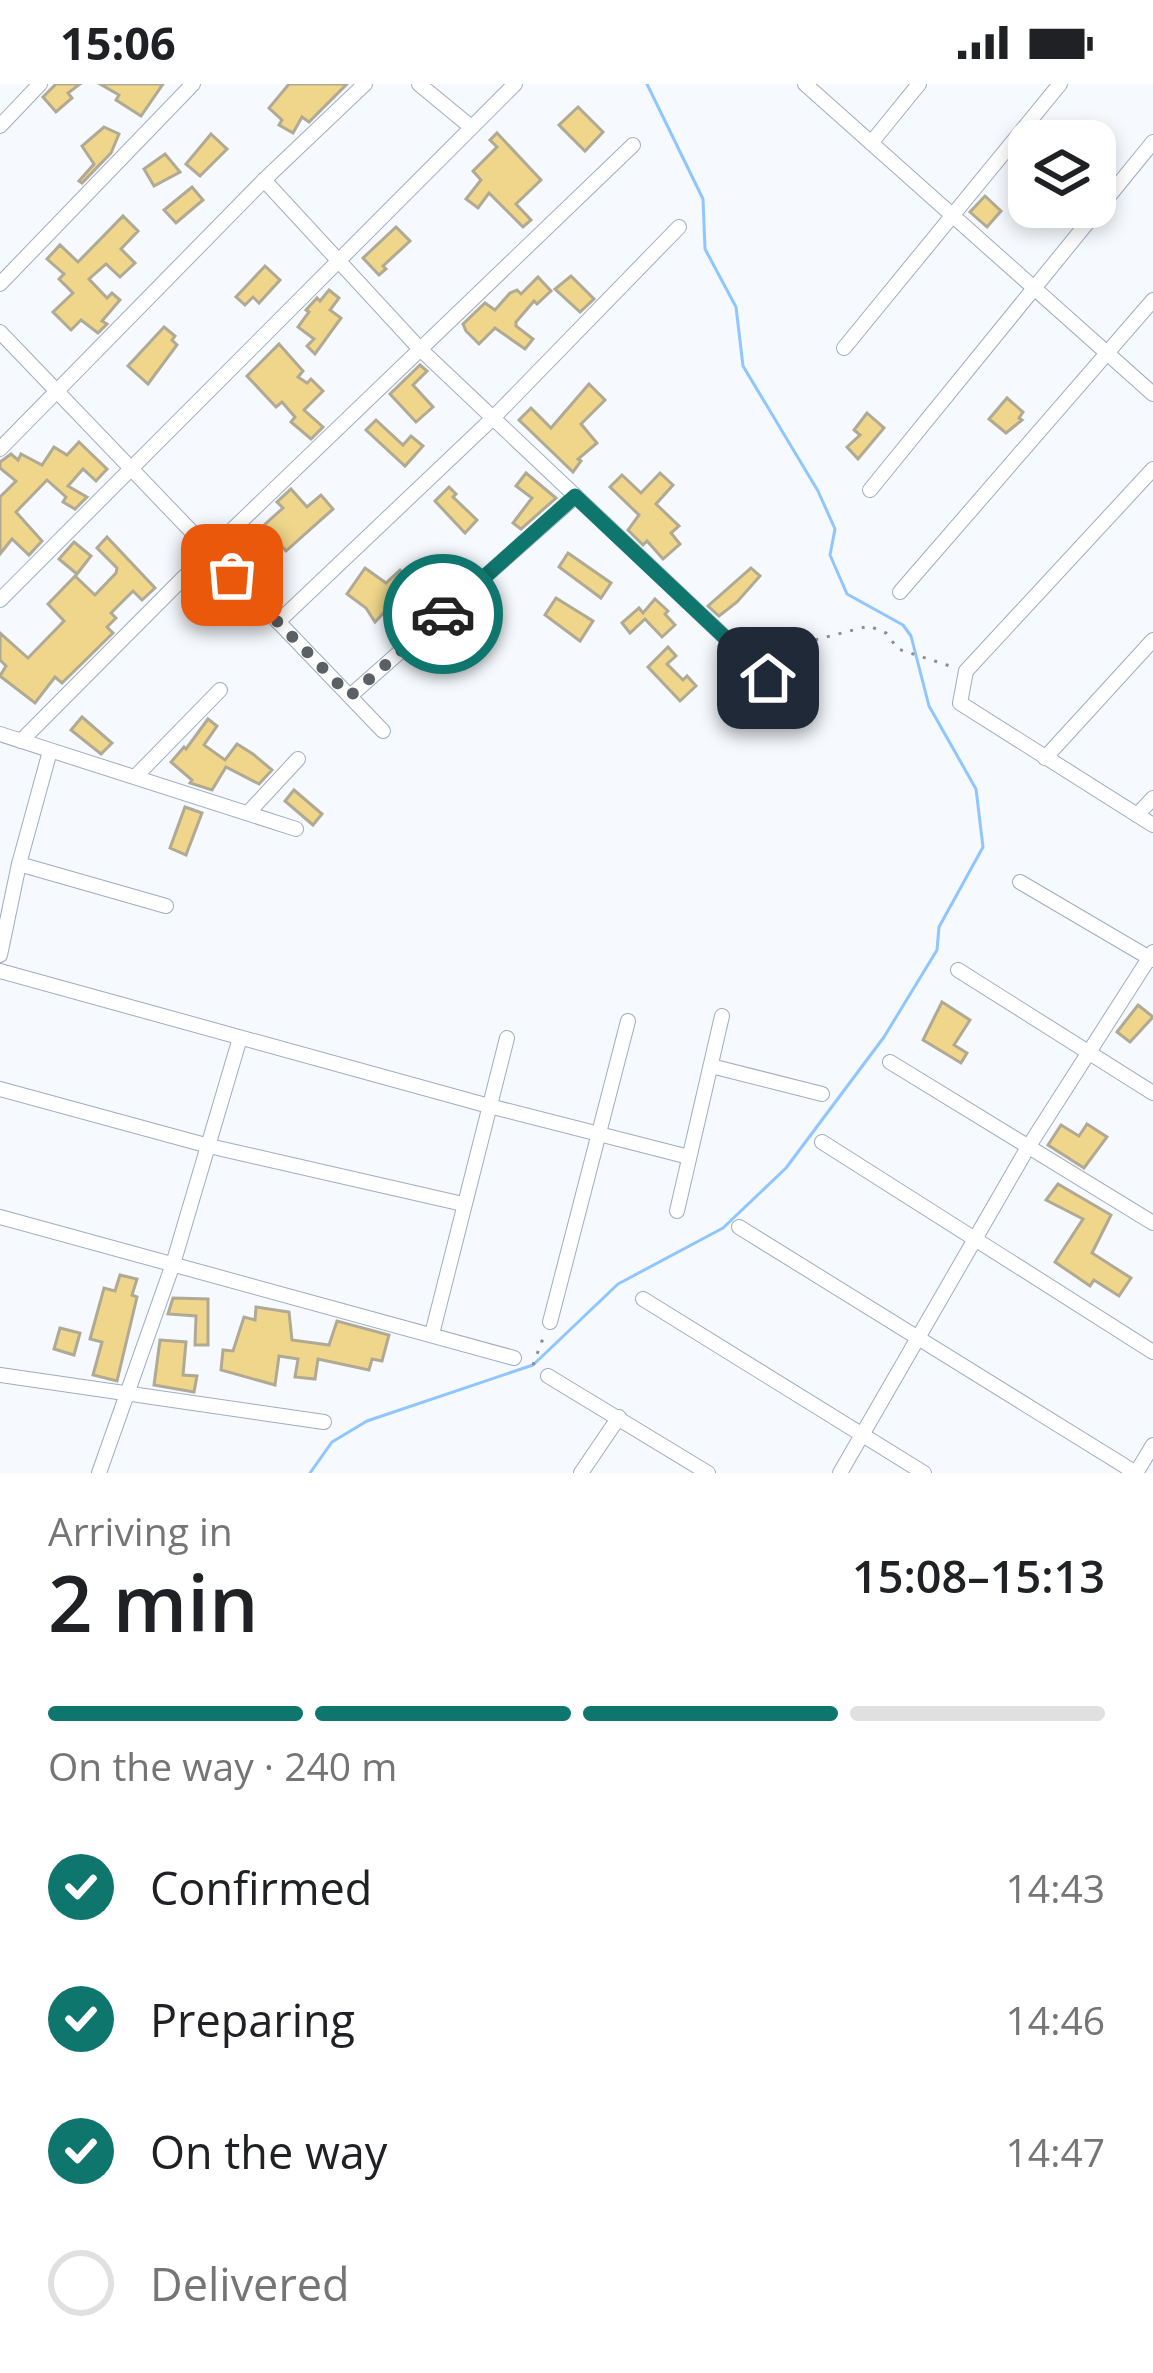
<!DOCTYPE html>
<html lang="en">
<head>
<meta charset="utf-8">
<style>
	:root { --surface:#fff; --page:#f2f2f2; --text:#202124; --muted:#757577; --line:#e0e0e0; --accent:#0f766e }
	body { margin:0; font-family:"Open Sans",sans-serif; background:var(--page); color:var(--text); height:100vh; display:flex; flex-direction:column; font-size:45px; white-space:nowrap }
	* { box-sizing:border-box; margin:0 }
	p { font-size:39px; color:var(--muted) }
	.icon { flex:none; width:66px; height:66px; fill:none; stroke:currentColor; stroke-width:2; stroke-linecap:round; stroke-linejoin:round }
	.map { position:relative; height:1389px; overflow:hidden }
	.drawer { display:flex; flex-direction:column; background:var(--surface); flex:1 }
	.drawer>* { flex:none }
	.tools { position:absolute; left:1008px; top:36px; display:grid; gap:24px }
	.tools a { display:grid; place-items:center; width:108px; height:108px; border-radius:24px; background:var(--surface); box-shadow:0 6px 18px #0003; font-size:60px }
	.pin { position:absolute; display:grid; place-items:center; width:102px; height:102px; color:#fff; margin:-51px; border-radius:24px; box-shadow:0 6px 18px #0006 }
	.courier { position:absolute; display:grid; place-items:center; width:120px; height:120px; margin:-60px; border:9px solid #0f766e; border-radius:50%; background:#fff; color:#222; box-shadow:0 3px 15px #0007 }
	.summary em { font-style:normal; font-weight:600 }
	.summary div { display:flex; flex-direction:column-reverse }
	.summary { display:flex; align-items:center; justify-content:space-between; height:204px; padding:0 48px }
	h1 { font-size:78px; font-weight:600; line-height:90px }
	.bar { display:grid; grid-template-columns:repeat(4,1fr); gap:18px 12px; align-content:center; height:144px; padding:0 48px }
	.bar i { height:15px; border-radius:9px; background:var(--line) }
	.bar .current { background:var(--accent) }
	.bar p { grid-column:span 4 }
	ol { padding:0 48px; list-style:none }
	li { display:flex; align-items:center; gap:36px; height:132px }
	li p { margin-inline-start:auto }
	li .icon { padding:12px; border-radius:50%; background:var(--accent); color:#fff; stroke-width:4 }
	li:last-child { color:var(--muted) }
	li i { width:66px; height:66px; border:6px solid var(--line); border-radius:50% }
	.status { display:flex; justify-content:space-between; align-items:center; height:84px; padding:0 60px; background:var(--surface); direction:ltr }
	.status svg { height:33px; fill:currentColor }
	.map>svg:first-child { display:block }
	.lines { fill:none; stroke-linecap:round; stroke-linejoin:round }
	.stream { stroke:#90c6ff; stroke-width:3 }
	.building { fill:#efd68a; stroke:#b0aa95; stroke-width:3 }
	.minor-casing { stroke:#9eadbe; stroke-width:16 }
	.path { stroke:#8a8e92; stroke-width:3; stroke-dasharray:3 9; stroke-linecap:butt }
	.minor { stroke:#fff; stroke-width:14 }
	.done { stroke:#5b6064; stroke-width:12; stroke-dasharray:0 21.6 }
	.route { stroke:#0f766e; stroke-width:15 }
</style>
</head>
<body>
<div class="status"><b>15:06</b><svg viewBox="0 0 49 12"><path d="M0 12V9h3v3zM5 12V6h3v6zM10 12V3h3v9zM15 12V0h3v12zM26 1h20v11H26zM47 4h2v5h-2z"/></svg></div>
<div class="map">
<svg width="1153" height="1389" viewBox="0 0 1153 1389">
	<rect width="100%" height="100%" fill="#f6f9fd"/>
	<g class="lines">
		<polyline class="stream" points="310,1389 332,1358 367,1337 533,1281 618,1200 723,1144 786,1084 884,953 937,866 939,843 983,763 976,705 929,622 911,552 903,541 847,510 830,471 835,445 818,407 743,282 736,223 705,165 703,115 647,0"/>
	</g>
	<g class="building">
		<polygon points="56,0 80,0 68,9 72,14 56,28 43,13"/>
		<polygon points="100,0 163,0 141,32 116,16 119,11"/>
		<polygon points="289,0 347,0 309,38 302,33 293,49 279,41 282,36 269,24"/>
		<polygon points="578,23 603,48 585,67 559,41"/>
		<polygon points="104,43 119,50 111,69 82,99 79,97 94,80 82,62"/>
		<polygon points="497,49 541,96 516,120 531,136 523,143 489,109 478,124 466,115 481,96 473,87 497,63 490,56"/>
		<polygon points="211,50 227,65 200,92 186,80"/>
		<polygon points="165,70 180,88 154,102 144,85"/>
		<polygon points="192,103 203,116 176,139 164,126"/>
		<polygon points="985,112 1001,127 987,143 970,128"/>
		<polygon points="123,132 138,147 121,165 135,179 120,193 106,180 89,195 107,214 112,209 120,216 102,237 107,240 98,249 81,236 71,246 53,228 73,209 59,195 64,190 47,175 60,161 78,178"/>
		<polygon points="396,143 410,157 383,182 386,185 379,191 363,174"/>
		<polygon points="265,182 280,196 259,219 253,213 245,221 236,213"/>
		<polygon points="571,192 594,215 580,228 555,205"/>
		<polygon points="538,193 551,207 537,220 534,217 516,238 516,242 533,255 525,265 495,244 479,260 466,247 463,240 485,219 495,226 510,209 517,206 521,210"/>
		<polygon points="329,206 339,214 330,226 341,234 315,270 307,262 314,255 298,243 309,228 306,226 317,214 320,217"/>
		<polygon points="164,243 175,252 172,256 177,261 148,300 128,282"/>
		<polygon points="279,260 303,287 298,293 307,299 311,295 323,307 304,326 323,343 311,355 291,338 295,333 282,318 276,323 247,292"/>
		<polygon points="420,281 427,287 413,301 433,323 416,338 390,310"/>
		<polygon points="589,300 605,316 581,340 597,359 578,375 581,377 573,388 519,336 531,324 551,344"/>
		<polygon points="1007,314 1023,328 1019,334 1022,336 1006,349 989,335"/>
		<polygon points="867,329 884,344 858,375 847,363 860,351 854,346"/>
		<polygon points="376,336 403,361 411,352 423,362 405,382 366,346"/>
		<polygon points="79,358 107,385 96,397 83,385 68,402 87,413 75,425 63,418 66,413 47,396 16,428 42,457 29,471 12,455 0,470 0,413 16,397 0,384 0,378 11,370 18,376 21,370 42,381 54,363 67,371"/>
		<polygon points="526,389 556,414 521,445 513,439 532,414 516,402"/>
		<polygon points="660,389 673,401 656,420 679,442 671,449 680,460 663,475 647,457 643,461 628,446 639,431 610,403 622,391 641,409"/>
		<polygon points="449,403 456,410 453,413 477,436 465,449 435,417"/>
		<polygon points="291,405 307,423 321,411 333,425 286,467 263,442 283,424 277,418"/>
		<polygon points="107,453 155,504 142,516 133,507 111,529 116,534 107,543 113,549 62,599 55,593 35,619 0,592 6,582 0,576 0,549 28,574 64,537 48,520 75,492 95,511 116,489 117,484 97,464"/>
		<polygon points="74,458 91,472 77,490 59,475"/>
		<polygon points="568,469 611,499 601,514 559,483"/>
		<polygon points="365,484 386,499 400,486 412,499 375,538 366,524 347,510"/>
		<polygon points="751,484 760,492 737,518 719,532 708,522"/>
		<polygon points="556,514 593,537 580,557 545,531"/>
		<polygon points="655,515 668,527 665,530 675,541 662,553 645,535 630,549 622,539 639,524 643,529"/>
		<polygon points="668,563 676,572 667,580 683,596 687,592 696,602 680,617 648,583"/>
		<polygon points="82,633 112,659 101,670 71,646"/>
		<polygon points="208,635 217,642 204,661 225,676 237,660 253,670 272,686 259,700 226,683 212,706 190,699 192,696 171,678 184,663 186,665"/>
		<polygon points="294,706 322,730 313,741 285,717"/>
		<polygon points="185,723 202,729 186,771 170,764"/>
		<polygon points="942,918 970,936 954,961 967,969 961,979 923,956"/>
		<polygon points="1138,921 1153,933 1130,958 1117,948"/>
		<polygon points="1087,1040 1107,1053 1084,1084 1048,1061 1061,1041 1079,1052"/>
		<polygon points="1058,1100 1111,1131 1092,1169 1131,1194 1119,1212 1094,1196 1090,1202 1055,1178 1083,1135 1046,1116"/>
		<polygon points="120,1191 137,1195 132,1211 137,1213 117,1297 93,1291 102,1258 90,1255 104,1204 115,1207"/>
		<polygon points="173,1214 208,1215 208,1261 195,1261 196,1232 168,1230"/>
		<polygon points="256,1223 289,1228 292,1256 329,1261 337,1237 389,1251 382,1277 372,1275 369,1286 318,1275 315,1295 295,1293 298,1275 279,1272 275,1301 221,1286 223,1266 233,1267 244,1233 255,1236"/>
		<polygon points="60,1244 80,1249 74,1271 54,1265"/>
		<polygon points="160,1256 186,1258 183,1291 197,1292 194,1308 154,1301"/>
	</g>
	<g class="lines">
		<g class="minor-casing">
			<g id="minor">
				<polyline points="419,0 471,43"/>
				<polyline points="805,0 1153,310"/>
				<polyline points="0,42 40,0"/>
				<polyline points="871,59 919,0"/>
				<polyline points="264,96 419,264 768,594"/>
				<polyline points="0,200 193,0"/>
				<polyline points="0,248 383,647"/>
				<polyline points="844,264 1060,0"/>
				<polyline points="0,365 264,96 365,0"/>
				<polyline points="1153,385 966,587 960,619 1153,741"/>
				<polyline points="870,406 1153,58"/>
				<polyline points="900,508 1153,216"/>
				<polyline points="0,516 515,0"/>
				<polyline points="278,538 494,333 679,143"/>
				<polyline points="350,612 576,412"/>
				<polyline points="0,650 296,745"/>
				<polyline points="21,657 209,468 633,61"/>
				<polyline points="1045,674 1153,556"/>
				<polyline points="137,691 220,606"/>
				<polyline points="248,729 298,675"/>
				<polyline points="1137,731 1153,714"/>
				<polyline points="19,780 166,822"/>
				<polyline points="1020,798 1153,876"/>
				<polyline points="0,871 19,780 50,667"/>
				<polyline points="958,886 1153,1009"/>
				<polyline points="0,887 489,1022 689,1073"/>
				<polyline points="890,978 1153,1139"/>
				<polyline points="711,982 822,1010"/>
				<polyline points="0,1005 209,1062 463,1120"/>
				<polyline points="822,1058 1153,1268"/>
				<polyline points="677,1127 722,932"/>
				<polyline points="0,1133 514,1274"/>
				<polyline points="739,1143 1136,1389 1153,1361"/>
				<polyline points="643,1215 924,1389"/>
				<polyline points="550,1238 628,937"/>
				<polyline points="432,1250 507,954"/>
				<polyline points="0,1291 324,1338"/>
				<polyline points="548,1292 708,1389"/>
				<polyline points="99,1389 173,1180 240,954"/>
				<polyline points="581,1389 619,1333"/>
				<polyline points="840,1389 1027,1065 1153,868"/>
			</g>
		</g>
		<g class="path">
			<polyline points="778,584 803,559 869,542 886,549 898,565 953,583"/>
			<polyline points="533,1281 545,1249"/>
		</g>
		<use href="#minor" class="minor"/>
	</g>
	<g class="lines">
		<polyline class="done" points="232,491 350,612 443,530"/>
		<polyline class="route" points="443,530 575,412 768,594"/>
	</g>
</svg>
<div class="tools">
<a><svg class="icon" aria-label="layers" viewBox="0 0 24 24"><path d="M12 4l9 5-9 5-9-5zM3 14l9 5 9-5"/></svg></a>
</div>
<div class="pin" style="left:232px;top:491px;background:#ea580c"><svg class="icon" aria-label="bag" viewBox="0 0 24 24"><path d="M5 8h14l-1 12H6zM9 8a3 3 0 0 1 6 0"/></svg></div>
<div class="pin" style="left:768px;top:594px;background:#1f2937"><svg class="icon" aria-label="home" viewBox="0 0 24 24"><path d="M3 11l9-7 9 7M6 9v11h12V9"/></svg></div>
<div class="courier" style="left:443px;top:530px"><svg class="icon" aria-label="car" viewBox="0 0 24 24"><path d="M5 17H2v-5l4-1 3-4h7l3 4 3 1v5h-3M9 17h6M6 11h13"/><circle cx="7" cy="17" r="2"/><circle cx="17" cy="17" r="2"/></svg></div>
</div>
<section class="drawer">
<div class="summary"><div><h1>2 min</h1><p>Arriving in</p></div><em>15:08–15:13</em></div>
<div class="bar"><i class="current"></i><i class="current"></i><i class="current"></i><i></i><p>On the way · 240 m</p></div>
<ol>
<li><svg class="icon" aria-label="check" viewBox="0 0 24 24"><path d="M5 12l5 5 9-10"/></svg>Confirmed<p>14:43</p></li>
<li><svg class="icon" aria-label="check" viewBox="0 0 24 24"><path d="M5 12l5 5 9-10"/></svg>Preparing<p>14:46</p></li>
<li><svg class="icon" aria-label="check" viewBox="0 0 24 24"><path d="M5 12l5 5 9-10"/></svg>On the way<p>14:47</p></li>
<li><i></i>Delivered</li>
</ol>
</section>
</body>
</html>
